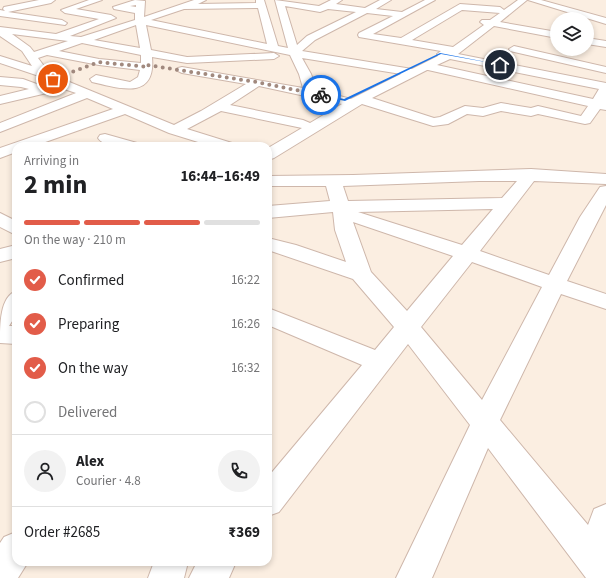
<!DOCTYPE html>
<html lang="en">
<head>
<meta charset="utf-8">
<style>
	:root { --surface:#fff; --page:#f2f2f2; --text:#202124; --muted:#757577; --line:#e0e0e0; --accent:#e25c49 }
	body { margin:0; font-family:"Source Sans 3",sans-serif; background:var(--page); color:var(--text); height:100vh; display:flex; flex-direction:column; font-size:15px; white-space:nowrap }
	* { box-sizing:border-box; margin:0 }
	p { font-size:13px; color:var(--muted) }
	.icon { flex:none; width:22px; height:22px; fill:none; stroke:currentColor; stroke-width:2; stroke-linecap:round; stroke-linejoin:round }
	.map { position:relative; flex:1; overflow:hidden }
	.sheet { position:absolute; left:12px; top:142px; width:260px; height:424px; display:flex; flex-direction:column; background:var(--surface); border-radius:12px; box-shadow:0 2px 6px #0003 }
	.sheet>* { flex:none }
	.tools { position:absolute; left:550px; top:12px; display:grid; gap:8px }
	.tools a { display:grid; place-items:center; width:44px; height:44px; border-radius:50%; background:var(--surface); box-shadow:0 2px 6px #0003; font-size:20px }
	.pin { position:absolute; display:grid; place-items:center; width:34px; height:34px; color:#fff; margin:-17px; border:2px solid #fff; border-radius:50%; box-shadow:0 1px 4px #0007 }
	.courier { position:absolute; display:grid; place-items:center; width:40px; height:40px; margin:-20px; border:3px solid #1a73e8; border-radius:50%; background:#fff; color:#222; box-shadow:0 1px 5px #0007 }
	.head em { font-style:normal; font-weight:700 }
	.head div { display:flex; flex-direction:column-reverse }
	.head { display:flex; align-items:center; justify-content:space-between; height:68px; padding:0 12px }
	h1 { font-size:26px; font-weight:700; line-height:30px }
	.bar { display:grid; grid-template-columns:repeat(4,1fr); gap:6px 4px; align-content:center; height:48px; padding:0 12px }
	.bar i { height:5px; border-radius:3px; background:var(--line) }
	.bar .on { background:var(--accent) }
	.bar p { grid-column:span 4 }
	.line { display:flex; align-items:center; gap:10px; padding:0 12px; border-top:1px solid var(--line) }
	.line div { flex:1 }
	.round { display:grid; place-items:center; flex:none; width:42px; height:42px; border-radius:21px; background:var(--page) }
	ol { padding:0 12px; list-style:none }
	li { display:flex; align-items:center; gap:12px; height:44px }
	li p { margin-inline-start:auto }
	li .icon { padding:4px; border-radius:50%; background:var(--accent); color:#fff; stroke-width:4 }
	li:last-child { color:var(--muted) }
	li i { width:22px; height:22px; border:2px solid var(--line); border-radius:50% }
	.map>svg:first-child { display:block }
	.lines { fill:none; stroke-linecap:round; stroke-linejoin:round }
	.minor-casing { stroke:#ceb7ab; stroke-width:2 }
	.minor { fill:#fff; fill-rule:evenodd }
	.route { fill:#1a73e8 }
	.done { stroke:#a1897e; stroke-width:4; stroke-dasharray:0 7.2 }
</style>
</head>
<body>
<div class="map">
<svg width="606" height="578" viewBox="0 0 606 578">
	<rect width="100%" height="100%" fill="#fbeee1"/>
	<g class="lines">
		<g class="minor-casing">
			<g id="minor">
				<polygon points="39,0 55,0 51,3 8,12 62,20 67,23 65,25 0,16 0,10 5,11 3,9 4,7"/>
				<path d="M89,0H102L76,9L111,15L116,18L70,36L81,37L135,20V13L114,9L113,7L135,0L145,1L144,17L194,0H206L198,4L256,3V0H264L278,46L288,48L275,0L319,6L331,0H342L336,4L365,8L380,0H391L376,9L402,12L425,0H435L373,34L401,38L460,4L500,7L504,10L518,0H527L500,22L557,32V38L494,26L458,54L606,83V110L600,109L590,123L585,124L538,114L531,116L501,111L483,116L467,114L448,124L433,126L362,104L274,158L268,160V148L302,128L221,111L187,129L232,143L235,146H211L169,133L125,114L34,146H16V152L0,158V148L113,109L87,98L0,132V123L76,93L64,89L0,104V96L29,89L21,87L0,85V77L23,79L42,86L53,84L39,76L0,63V56L32,66L22,51L0,36V27L56,34L99,19L65,13L61,10ZM136,5V7L130,6ZM285,6L320,12L328,9L356,12L307,36L297,45ZM258,8L267,44L151,20L184,9ZM462,10L500,13L490,20H482L480,22L484,25L453,47L412,40ZM367,13L393,16L359,33L358,35L359,37L441,51L437,54L438,56L412,69L302,51L315,40ZM136,25L140,48L94,40ZM146,25L290,55L299,74L303,88L182,67L178,68L176,70L182,73L246,84L201,111L174,125L62,79L47,70L38,58L47,55L99,65L140,70L138,77L130,82L96,75L90,79L92,82C119,88 156,101 152,57L187,63L274,59L279,56L274,53L187,57L151,50ZM12,34L68,41L34,52L30,47ZM82,43L141,55V63L99,59L59,51ZM302,58L401,74L351,99L317,90L311,74ZM450,59L599,89L593,99L437,65ZM427,70H428L588,106L581,116L538,106L531,108L501,103L483,108L465,106L440,117L434,118L372,98ZM259,86L342,104L310,123L303,120L230,105Z"/>
				<polygon points="528,0 541,0 606,18 606,24"/>
				<polygon points="587,38 606,41 606,47 587,44"/>
				<polygon points="514,46 606,67 606,73 510,51 509,49"/>
				<path d="M105,134L137,143L140,146C128,146 105,149 98,138L100,135Z"/>
				<path d="M531,169L606,174V184L534,181L480,251L549,275L580,217L600,187L606,186V205L567,281L606,294V309L561,294L500,420L588,525L594,509L606,504V578H586L488,448L432,578H396L470,425L408,344L279,512L268,516V477L362,365L268,325V308L375,350L394,327L353,279L268,250V238L296,245L346,262L335,230L333,212L268,218V206L330,201L326,186H268V176L353,175ZM479,181H517L502,198L348,201L343,186ZM493,209L462,245L358,212ZM353,222L453,256L407,311L371,272ZM472,262L542,287L482,400L421,327Z"/>
				<polygon points="0,213 16,221 16,235 0,227"/>
				<polygon points="16,245 16,258 0,262 0,249"/>
				<path d="M16,291V315L9,326H16V344L0,343C0,324 0,297 16,291Z"/>
				<polygon points="16,532 16,562 28,562 18,578 0,578 0,543 4,537"/>
				<polygon points="154,562 188,562 184,578 148,578"/>
				<polygon points="197,562 236,562 229,578 189,578"/>
			</g>
		</g>
		<use href="#minor" class="minor"/>
	</g>
	<polygon class="route" points="440,53 502,65 441,54 345,101 319,95 321,94 344,99"/>
	<g class="lines">
		<polyline class="done" points="53,79 99,62 147,67 147,65 256,82 321,95"/>
	</g>
</svg>
<div class="tools">
<a><svg class="icon" aria-label="layers" viewBox="0 0 24 24"><path d="M12 4l9 5-9 5-9-5zM3 14l9 5 9-5"/></svg></a>
</div>
<div class="pin" style="left:53px;top:79px;background:#ea580c"><svg class="icon" aria-label="bag" viewBox="0 0 24 24"><path d="M5 8h14l-1 12H6zM9 8a3 3 0 0 1 6 0"/></svg></div>
<div class="pin" style="left:500px;top:65px;background:#1f2937"><svg class="icon" aria-label="home" viewBox="0 0 24 24"><path d="M3 11l9-7 9 7M6 9v11h12V9"/></svg></div>
<div class="courier" style="left:321px;top:95px"><svg class="icon" aria-label="bike" viewBox="0 0 24 24"><circle cx="6" cy="16" r="4"/><circle cx="18" cy="16" r="4"/><path d="M6 16l4-8h5l3 8M10 8l3 8H6M13 5h3"/></svg></div>
<section class="sheet">
<div class="head"><div><h1>2 min</h1><p>Arriving in</p></div><em>16:44–16:49</em></div>
<div class="bar"><i class="on"></i><i class="on"></i><i class="on"></i><i></i><p>On the way · 210 m</p></div>
<ol>
<li><svg class="icon" aria-label="check" viewBox="0 0 24 24"><path d="M5 12l5 5 9-10"/></svg>Confirmed<p>16:22</p></li>
<li><svg class="icon" aria-label="check" viewBox="0 0 24 24"><path d="M5 12l5 5 9-10"/></svg>Preparing<p>16:26</p></li>
<li><svg class="icon" aria-label="check" viewBox="0 0 24 24"><path d="M5 12l5 5 9-10"/></svg>On the way<p>16:32</p></li>
<li><i></i>Delivered</li>
</ol>
<div class="line" style="height:72px"><a class="round"><svg class="icon" aria-label="person" viewBox="0 0 24 24"><circle cx="12" cy="8" r="4"/><path d="M4 21q1-7 8-7t8 7"/></svg></a><div><b>Alex</b><p>Courier · 4.8</p></div><a class="round"><svg class="icon" aria-label="phone" viewBox="0 0 24 24"><path d="M5 4h4l2 5-3 2q2 4 5 5l2-3 5 2v4C11 20 4 13 5 4z"/></svg></a></div>
<div class="line" style="height:52px"><div>Order #2685</div><b>₹369</b></div>
</section>
</div>
</body>
</html>
